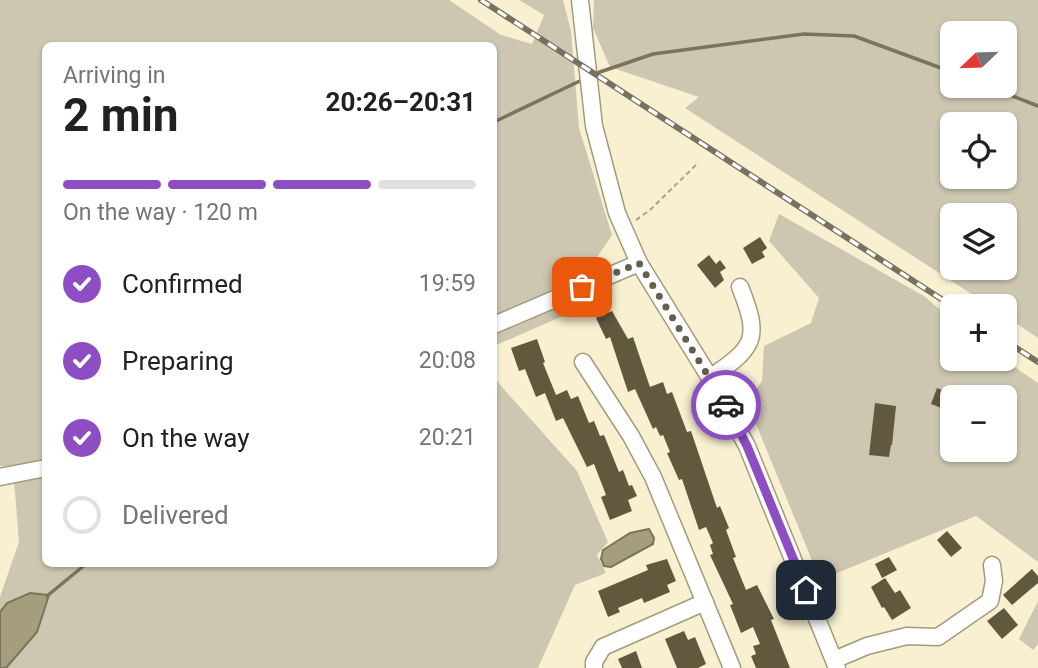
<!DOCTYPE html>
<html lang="en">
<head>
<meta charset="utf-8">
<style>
	:root { --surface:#fff; --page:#f2f2f2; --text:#202124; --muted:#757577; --line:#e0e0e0; --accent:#8d4ec4 }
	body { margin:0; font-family:Roboto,sans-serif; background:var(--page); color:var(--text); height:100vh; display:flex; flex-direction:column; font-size:26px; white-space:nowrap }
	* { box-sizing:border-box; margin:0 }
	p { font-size:23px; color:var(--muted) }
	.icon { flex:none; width:38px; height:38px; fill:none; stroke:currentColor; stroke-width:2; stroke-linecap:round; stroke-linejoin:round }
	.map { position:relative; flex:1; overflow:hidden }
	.drawer { position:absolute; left:42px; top:42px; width:455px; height:525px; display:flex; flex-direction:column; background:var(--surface); border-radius:10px; box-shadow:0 2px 5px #0004 }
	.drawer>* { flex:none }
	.needle { width:46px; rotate:247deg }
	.fabs { position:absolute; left:940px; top:21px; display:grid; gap:14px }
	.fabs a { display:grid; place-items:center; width:77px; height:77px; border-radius:10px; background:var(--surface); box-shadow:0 2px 5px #0004; font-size:35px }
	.pin { position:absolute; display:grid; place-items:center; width:60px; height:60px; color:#fff; margin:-30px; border-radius:14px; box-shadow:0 4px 10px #0006 }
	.courier { position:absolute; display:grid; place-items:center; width:70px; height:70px; margin:-35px; border:5px solid #8d4ec4; border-radius:50%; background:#fff; color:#222; box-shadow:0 2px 9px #0007 }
	.summary em { font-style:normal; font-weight:700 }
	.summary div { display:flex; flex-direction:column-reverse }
	.summary { display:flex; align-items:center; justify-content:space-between; height:119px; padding:0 21px }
	h1 { font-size:46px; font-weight:700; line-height:52px }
	.bar { display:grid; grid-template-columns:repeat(4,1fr); gap:10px 7px; align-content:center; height:84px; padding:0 21px }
	.bar i { height:9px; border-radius:5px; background:var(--line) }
	.bar .active { background:var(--accent) }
	.bar p { grid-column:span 4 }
	ol { padding:0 21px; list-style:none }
	li { display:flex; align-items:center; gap:21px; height:77px }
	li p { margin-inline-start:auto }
	li .icon { padding:7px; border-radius:50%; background:var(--accent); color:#fff; stroke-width:4 }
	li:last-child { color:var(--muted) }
	li i { width:38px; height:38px; border:4px solid var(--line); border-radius:50% }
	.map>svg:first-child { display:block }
	.green { fill:#cdc7b1; fill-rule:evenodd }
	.water { fill:#a59e7e; stroke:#7a745b; stroke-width:2 }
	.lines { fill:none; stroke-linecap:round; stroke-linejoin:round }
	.stream { stroke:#7a745b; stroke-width:3.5 }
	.building { fill:#60593e }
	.minor-casing { stroke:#a29b7e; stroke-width:19 }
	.path { stroke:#a9a38b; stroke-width:2; stroke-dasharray:5 3.5; stroke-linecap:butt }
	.minor { stroke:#fff; stroke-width:16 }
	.rail-casing { stroke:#77725f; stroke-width:6 }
	.rail { stroke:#fff; stroke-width:3.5; stroke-dasharray:10; stroke-linecap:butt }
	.done { stroke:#65604e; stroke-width:7; stroke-dasharray:0 12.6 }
	.route { stroke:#8d4ec4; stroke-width:9 }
</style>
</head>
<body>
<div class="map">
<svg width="1038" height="668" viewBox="0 0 1038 668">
	<rect width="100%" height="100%" fill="#f8f0d1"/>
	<g class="green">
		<path d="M0,0H449L501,35L532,44L544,15L519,0H563L571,31L579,128L612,235L595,260L613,294L494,346V46H46V564H494V378L577,471L608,542L597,555L606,573L575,585L538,668H6L37,632L49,595C30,592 14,597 0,612V597L19,542L13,467L0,466Z"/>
		<path d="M594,0H1038V338L1005,316L1004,306H990L685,108L699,97L610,67L593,28ZM1004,33V86H952V33ZM1004,124V177H952V124ZM952,215H1004V268H952Z"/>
		<path d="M779,214L924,296L952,320V359H1003L1038,383V562L976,516L820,580L747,402L762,381L764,346L811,323L819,298L769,241ZM952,397H1004V450H952Z"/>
		<polygon points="1038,601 1038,644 1033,650 1019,639"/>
	</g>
	<g class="water">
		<polygon points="649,529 654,538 653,544 611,567 604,566 601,559 603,550 630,533"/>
		<polygon points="30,593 49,595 37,632 6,668 0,668 0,612 7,603"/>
	</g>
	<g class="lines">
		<g class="stream">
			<polyline points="594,74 653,54 804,34 854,36 952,72"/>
			<polyline points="987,86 1038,106"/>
			<polyline points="494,122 584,79"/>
			<polyline points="47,596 86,564"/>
		</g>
	</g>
	<g class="building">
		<polygon points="760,237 767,248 762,252 765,257 752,264 743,248"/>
		<polygon points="709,255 716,264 720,260 726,268 720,272 724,280 715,288 697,265"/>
		<polygon points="612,311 628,339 633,337 650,387 663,382 667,394 672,392 687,432 691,431 717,508 720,506 729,528 726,530 736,557 733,558 746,590 757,585 774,619 771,620 790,668 756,668 751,656 756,654 753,646 760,644 753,627 741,633 730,605 733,604 710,555 713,554 710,545 713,543 706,527 699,530 682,479 679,480 667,453 670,452 663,435 660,436 656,427 653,429 635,389 628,392 610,337 606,339 596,318"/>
		<polygon points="537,339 545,362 543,363 556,395 567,390 571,399 578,396 589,423 594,421 600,436 604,435 619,472 623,470 629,486 632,485 637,496 628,500 632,511 610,520 601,497 606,495 594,464 587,467 563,418 556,421 545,393 536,397 525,369 519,371 511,348"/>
		<polygon points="937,388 952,394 952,412 931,404"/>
		<polygon points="875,403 896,406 892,445 891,445 889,457 869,455"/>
		<polygon points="947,531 962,548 951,557 937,540"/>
		<polygon points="889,557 897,570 882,578 875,564"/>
		<polygon points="667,559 676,581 667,585 670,592 644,603 642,598 618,608 620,612 608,617 598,591 648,570 646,565"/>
		<polygon points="1032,569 1038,576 1038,583 1012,605 1003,595"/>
		<polygon points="885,578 895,593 900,590 911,608 892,620 884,607 882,608 871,587"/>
		<polygon points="1004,608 1018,625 1002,639 987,621"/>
		<polygon points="684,631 688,640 695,637 706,664 698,668 677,668 665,639"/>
		<polygon points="636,651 642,668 622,668 618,659"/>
	</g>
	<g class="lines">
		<g class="minor-casing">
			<g id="minor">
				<polyline points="580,0 594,126 617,213 639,263 710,378 747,446 837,668"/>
				<polyline points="494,325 639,263"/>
				<polyline points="583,362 631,436 653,477 732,668"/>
				<path d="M710,378C755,347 761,339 740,287"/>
				<polyline points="0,477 46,468"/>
				<polyline points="834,660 867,646 907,636 938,637 990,601 994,581 992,565"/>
				<polyline points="594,668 594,662 603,647 705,602"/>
			</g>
		</g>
		<polyline class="path" points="636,220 650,210 697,164"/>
		<use href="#minor" class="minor"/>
		<g class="rail-casing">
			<g id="rail">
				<polyline points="481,0 952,306"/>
				<polyline points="1004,340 1038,362"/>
			</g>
		</g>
		<use href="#rail" class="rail"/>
	</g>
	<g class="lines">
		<polyline class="done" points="582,287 639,263 726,405"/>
		<polyline class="route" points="726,405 747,446 806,590"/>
	</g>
</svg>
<div class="fabs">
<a><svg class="needle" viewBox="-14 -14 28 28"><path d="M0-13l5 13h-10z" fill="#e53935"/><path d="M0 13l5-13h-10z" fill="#757577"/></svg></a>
<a><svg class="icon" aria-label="locate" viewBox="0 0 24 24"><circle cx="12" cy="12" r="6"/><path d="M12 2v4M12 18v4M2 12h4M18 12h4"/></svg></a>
<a><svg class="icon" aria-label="layers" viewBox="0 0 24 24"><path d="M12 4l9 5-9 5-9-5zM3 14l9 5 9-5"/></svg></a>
<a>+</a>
<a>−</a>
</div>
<div class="pin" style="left:582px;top:287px;background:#ea580c"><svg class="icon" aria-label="bag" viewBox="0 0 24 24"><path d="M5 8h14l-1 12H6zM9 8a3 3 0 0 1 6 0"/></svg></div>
<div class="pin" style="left:806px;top:590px;background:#1f2937"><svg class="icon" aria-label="home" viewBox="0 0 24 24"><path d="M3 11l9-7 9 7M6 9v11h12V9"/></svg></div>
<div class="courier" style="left:726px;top:405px"><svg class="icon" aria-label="car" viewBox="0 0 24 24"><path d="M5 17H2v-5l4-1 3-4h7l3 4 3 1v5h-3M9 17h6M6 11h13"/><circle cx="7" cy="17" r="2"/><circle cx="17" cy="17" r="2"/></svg></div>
<section class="drawer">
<div class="summary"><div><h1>2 min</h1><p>Arriving in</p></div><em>20:26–20:31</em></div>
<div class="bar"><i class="active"></i><i class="active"></i><i class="active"></i><i></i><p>On the way · 120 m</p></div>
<ol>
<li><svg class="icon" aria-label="check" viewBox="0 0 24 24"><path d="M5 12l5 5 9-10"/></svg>Confirmed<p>19:59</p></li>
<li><svg class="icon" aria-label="check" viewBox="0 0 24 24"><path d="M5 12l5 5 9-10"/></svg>Preparing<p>20:08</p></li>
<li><svg class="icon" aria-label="check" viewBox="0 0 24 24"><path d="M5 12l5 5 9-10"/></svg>On the way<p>20:21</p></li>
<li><i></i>Delivered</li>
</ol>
</section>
</div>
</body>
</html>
